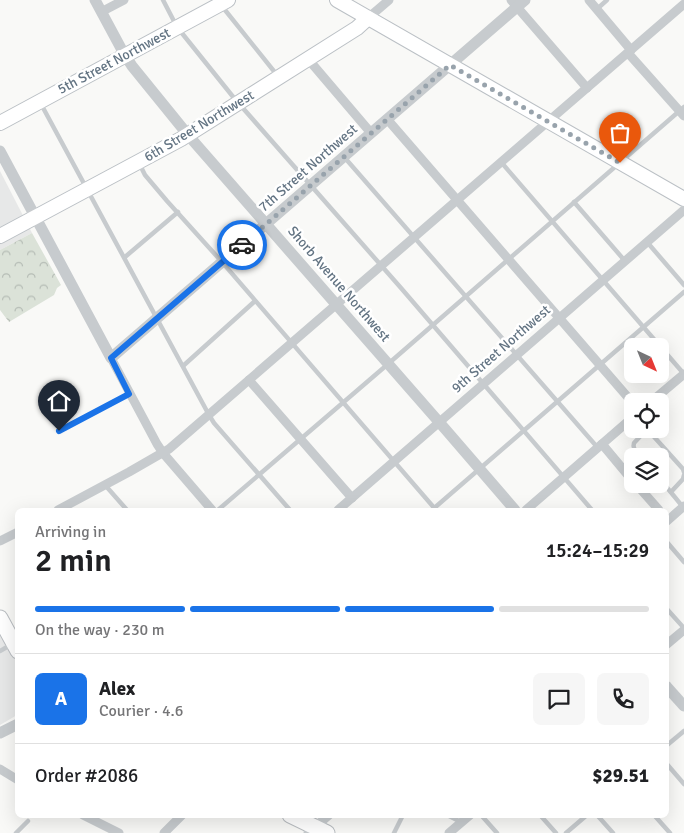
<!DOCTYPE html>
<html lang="en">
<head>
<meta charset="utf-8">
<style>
	:root { --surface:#fff; --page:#f6f6f6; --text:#202124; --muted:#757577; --line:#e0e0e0; --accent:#1a73e8 }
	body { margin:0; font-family:Signika,sans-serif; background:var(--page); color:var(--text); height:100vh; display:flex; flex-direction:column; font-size:19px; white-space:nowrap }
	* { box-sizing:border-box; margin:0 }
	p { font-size:16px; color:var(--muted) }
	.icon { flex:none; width:28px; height:28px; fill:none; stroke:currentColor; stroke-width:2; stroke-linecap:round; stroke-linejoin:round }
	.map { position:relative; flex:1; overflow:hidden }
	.details { position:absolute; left:15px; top:508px; width:654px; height:310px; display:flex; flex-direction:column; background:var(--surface); border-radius:8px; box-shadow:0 5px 20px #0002 }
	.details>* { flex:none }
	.needle { width:32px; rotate:137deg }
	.buttons { position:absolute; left:624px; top:338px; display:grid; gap:10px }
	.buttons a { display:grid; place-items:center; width:45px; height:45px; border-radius:8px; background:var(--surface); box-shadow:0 5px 20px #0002; font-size:25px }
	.pin { position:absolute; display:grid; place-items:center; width:42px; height:42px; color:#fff; margin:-51px -21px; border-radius:50% 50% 50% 0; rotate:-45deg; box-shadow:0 0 5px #0007 }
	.pin .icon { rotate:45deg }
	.courier { position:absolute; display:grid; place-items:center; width:50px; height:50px; margin:-25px; border:4px solid #1a73e8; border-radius:50%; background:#fff; color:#222; box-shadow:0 1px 6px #0007 }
	.overview em { font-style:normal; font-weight:600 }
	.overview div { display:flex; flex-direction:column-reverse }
	.overview { display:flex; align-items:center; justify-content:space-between; height:85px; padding:0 20px }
	h1 { font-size:32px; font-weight:600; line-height:38px }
	.bar { display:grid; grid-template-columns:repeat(4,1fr); gap:8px 5px; align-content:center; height:60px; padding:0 20px }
	.bar i { height:6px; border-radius:4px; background:var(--line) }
	.bar .current { background:var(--accent) }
	.bar p { grid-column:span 4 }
	.line { display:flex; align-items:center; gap:12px; padding:0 20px; border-top:1px solid var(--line) }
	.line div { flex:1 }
	.round { display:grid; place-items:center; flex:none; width:52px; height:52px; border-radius:8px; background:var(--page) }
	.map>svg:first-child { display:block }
	.built { fill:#e7e8e8 }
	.park { fill:url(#park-crowns) }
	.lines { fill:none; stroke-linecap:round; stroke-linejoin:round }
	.secondary-casing { stroke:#bbc0c5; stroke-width:16 }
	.primary-casing { stroke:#babec2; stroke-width:17 }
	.service { stroke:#c7cbce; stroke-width:4.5 }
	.minor { stroke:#c7cbce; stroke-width:9 }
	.tertiary { stroke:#c7cbce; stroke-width:11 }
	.secondary { stroke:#fff; stroke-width:14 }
	.primary { stroke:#fff; stroke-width:15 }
	.done { stroke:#98a3ac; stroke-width:5; stroke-dasharray:0 9 }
	.route { stroke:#1a73e8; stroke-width:6 }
	.labels { text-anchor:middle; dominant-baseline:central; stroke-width:5; stroke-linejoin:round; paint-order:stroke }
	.street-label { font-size:14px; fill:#637483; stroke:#fff }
</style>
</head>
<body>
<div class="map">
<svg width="684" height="833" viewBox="0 0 684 833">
	<defs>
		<pattern id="park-crowns" width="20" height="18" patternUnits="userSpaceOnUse" patternTransform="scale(1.25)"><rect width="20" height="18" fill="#dbe2d8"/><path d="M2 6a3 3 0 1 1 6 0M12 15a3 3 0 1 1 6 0" fill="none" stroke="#b5bcb5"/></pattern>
	</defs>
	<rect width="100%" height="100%" fill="#f9f9f7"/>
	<g class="built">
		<polygon points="0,171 32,233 0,250"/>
		<polygon points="0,626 18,663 17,715 0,725"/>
	</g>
	<polygon class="park" points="32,233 61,285 57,288 54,295 9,322 0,310 0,250"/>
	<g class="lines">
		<g class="secondary-casing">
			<g id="secondary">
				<polyline points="337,0 684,199"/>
				<polyline points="0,123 228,0"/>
				<polyline points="0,236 181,139 357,28 368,18"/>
			</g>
		</g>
		<g class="primary-casing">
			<g id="primary">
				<polyline points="0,618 18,651"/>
				<polyline points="290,815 327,833"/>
			</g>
		</g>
		<g class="service">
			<polyline points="163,0 177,27 234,98 401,288 592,510"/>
			<polyline points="221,5 277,75"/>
			<polyline points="597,9 607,0"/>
			<polyline points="41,104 209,415 214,423 290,510"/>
			<polyline points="345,158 598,448"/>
			<polyline points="501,162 684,374"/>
			<polyline points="139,163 145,175 167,201 222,262 436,510"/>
			<polyline points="574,202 625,261"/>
			<polyline points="647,242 684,285"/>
			<polyline points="125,257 178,212"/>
			<polyline points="183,366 255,301"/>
			<polyline points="647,429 683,469 684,472"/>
			<polyline points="59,431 129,394"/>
			<path d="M640,456C637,452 632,449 634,443L647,429"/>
			<polyline points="660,479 683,507"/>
			<polyline points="105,485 127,510"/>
			<polyline points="671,492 683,479 684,475"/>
			<polyline points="218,510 388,364 684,107"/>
			<polyline points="432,510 684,292"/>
			<polyline points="666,541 684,562"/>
			<polyline points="666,608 684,628"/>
			<polyline points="0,651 12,644"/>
			<polyline points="666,746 684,731"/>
			<polyline points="666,763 684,784"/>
			<polyline points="447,815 461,822"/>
			<polyline points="481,815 497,833"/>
			<polyline points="540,815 556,833"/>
			<polyline points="597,815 613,833"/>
			<polyline points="654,815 670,833"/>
			<polyline points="16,833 28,821"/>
			<polyline points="394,833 403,815"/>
			<polyline points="566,833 587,815"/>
		</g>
		<g class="minor">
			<polyline points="511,0 587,88"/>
			<polyline points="589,0 631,50"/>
			<polyline points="101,12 124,0"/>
			<polyline points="368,18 389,0"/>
			<polyline points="628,53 684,116"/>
			<polyline points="308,59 371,133"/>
			<polyline points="387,119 632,402"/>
			<polyline points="111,358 157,444 163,453 212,510"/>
			<polyline points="249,380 352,498"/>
			<polyline points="652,401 684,374"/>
			<polyline points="602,444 632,480"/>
			<polyline points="636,484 659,510"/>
			<polyline points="58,510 129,472 169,449 684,4"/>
			<polyline points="338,510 684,210"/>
			<polyline points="526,510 632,418"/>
			<polyline points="666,522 684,506"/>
			<polyline points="0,541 18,532"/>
			<polyline points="666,645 684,630"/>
			<polyline points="0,769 18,780"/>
			<polyline points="83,815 119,833"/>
			<polyline points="164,833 182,815"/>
			<polyline points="308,833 329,815"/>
			<polyline points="449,833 470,815"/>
		</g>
		<g class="tertiary">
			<polyline points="95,0 123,52 132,66 188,135 446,430 515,510"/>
			<polyline points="0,151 111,358 525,0"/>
			<polyline points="666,686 684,706"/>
			<polyline points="0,733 18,724"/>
		</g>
		<use href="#secondary" class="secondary"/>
		<use href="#primary" class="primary"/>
	</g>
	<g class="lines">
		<polyline class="done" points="242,245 450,65 620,163"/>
		<polyline class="route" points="59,431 129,394 111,358 242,245"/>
	</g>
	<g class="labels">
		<g class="street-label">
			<text transform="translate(114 61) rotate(-28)">5th Street Northwest</text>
			<text transform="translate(199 126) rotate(-31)">6th Street Northwest</text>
			<text transform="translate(308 168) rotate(-41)">7th Street Northwest</text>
			<text transform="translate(339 284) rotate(49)">Shorb Avenue Northwest</text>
			<text transform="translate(501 349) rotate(-41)">9th Street Northwest</text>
		</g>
	</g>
</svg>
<div class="buttons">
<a><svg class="needle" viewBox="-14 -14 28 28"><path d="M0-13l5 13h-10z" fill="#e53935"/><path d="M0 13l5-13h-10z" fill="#757577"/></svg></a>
<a><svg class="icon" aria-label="locate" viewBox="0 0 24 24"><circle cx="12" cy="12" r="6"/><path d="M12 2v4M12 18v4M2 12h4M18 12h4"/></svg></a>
<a><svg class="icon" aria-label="layers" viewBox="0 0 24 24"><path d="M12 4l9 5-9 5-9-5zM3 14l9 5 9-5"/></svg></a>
</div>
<div class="pin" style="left:620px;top:163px;background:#ea580c"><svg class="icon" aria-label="bag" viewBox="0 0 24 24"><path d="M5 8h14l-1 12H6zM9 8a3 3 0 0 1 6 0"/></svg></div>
<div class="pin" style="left:59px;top:431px;background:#1f2937"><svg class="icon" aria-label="home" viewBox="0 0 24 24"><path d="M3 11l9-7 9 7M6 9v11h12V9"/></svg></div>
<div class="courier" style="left:242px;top:245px"><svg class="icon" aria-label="car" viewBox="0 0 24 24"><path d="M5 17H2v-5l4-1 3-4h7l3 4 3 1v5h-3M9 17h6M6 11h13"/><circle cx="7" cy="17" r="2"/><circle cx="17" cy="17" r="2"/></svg></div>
<section class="details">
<div class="overview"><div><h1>2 min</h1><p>Arriving in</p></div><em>15:24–15:29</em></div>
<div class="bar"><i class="current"></i><i class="current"></i><i class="current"></i><i></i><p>On the way · 230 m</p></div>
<div class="line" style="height:90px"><b class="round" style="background:var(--accent);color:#fff">A</b><div><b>Alex</b><p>Courier · 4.6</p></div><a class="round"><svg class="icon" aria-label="chat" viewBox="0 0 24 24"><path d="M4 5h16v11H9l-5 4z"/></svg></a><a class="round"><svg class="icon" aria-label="phone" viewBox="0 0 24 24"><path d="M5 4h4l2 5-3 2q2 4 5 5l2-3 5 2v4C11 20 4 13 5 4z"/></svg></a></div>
<div class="line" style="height:65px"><div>Order #2086</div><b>$29.51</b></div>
</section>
</div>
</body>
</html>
